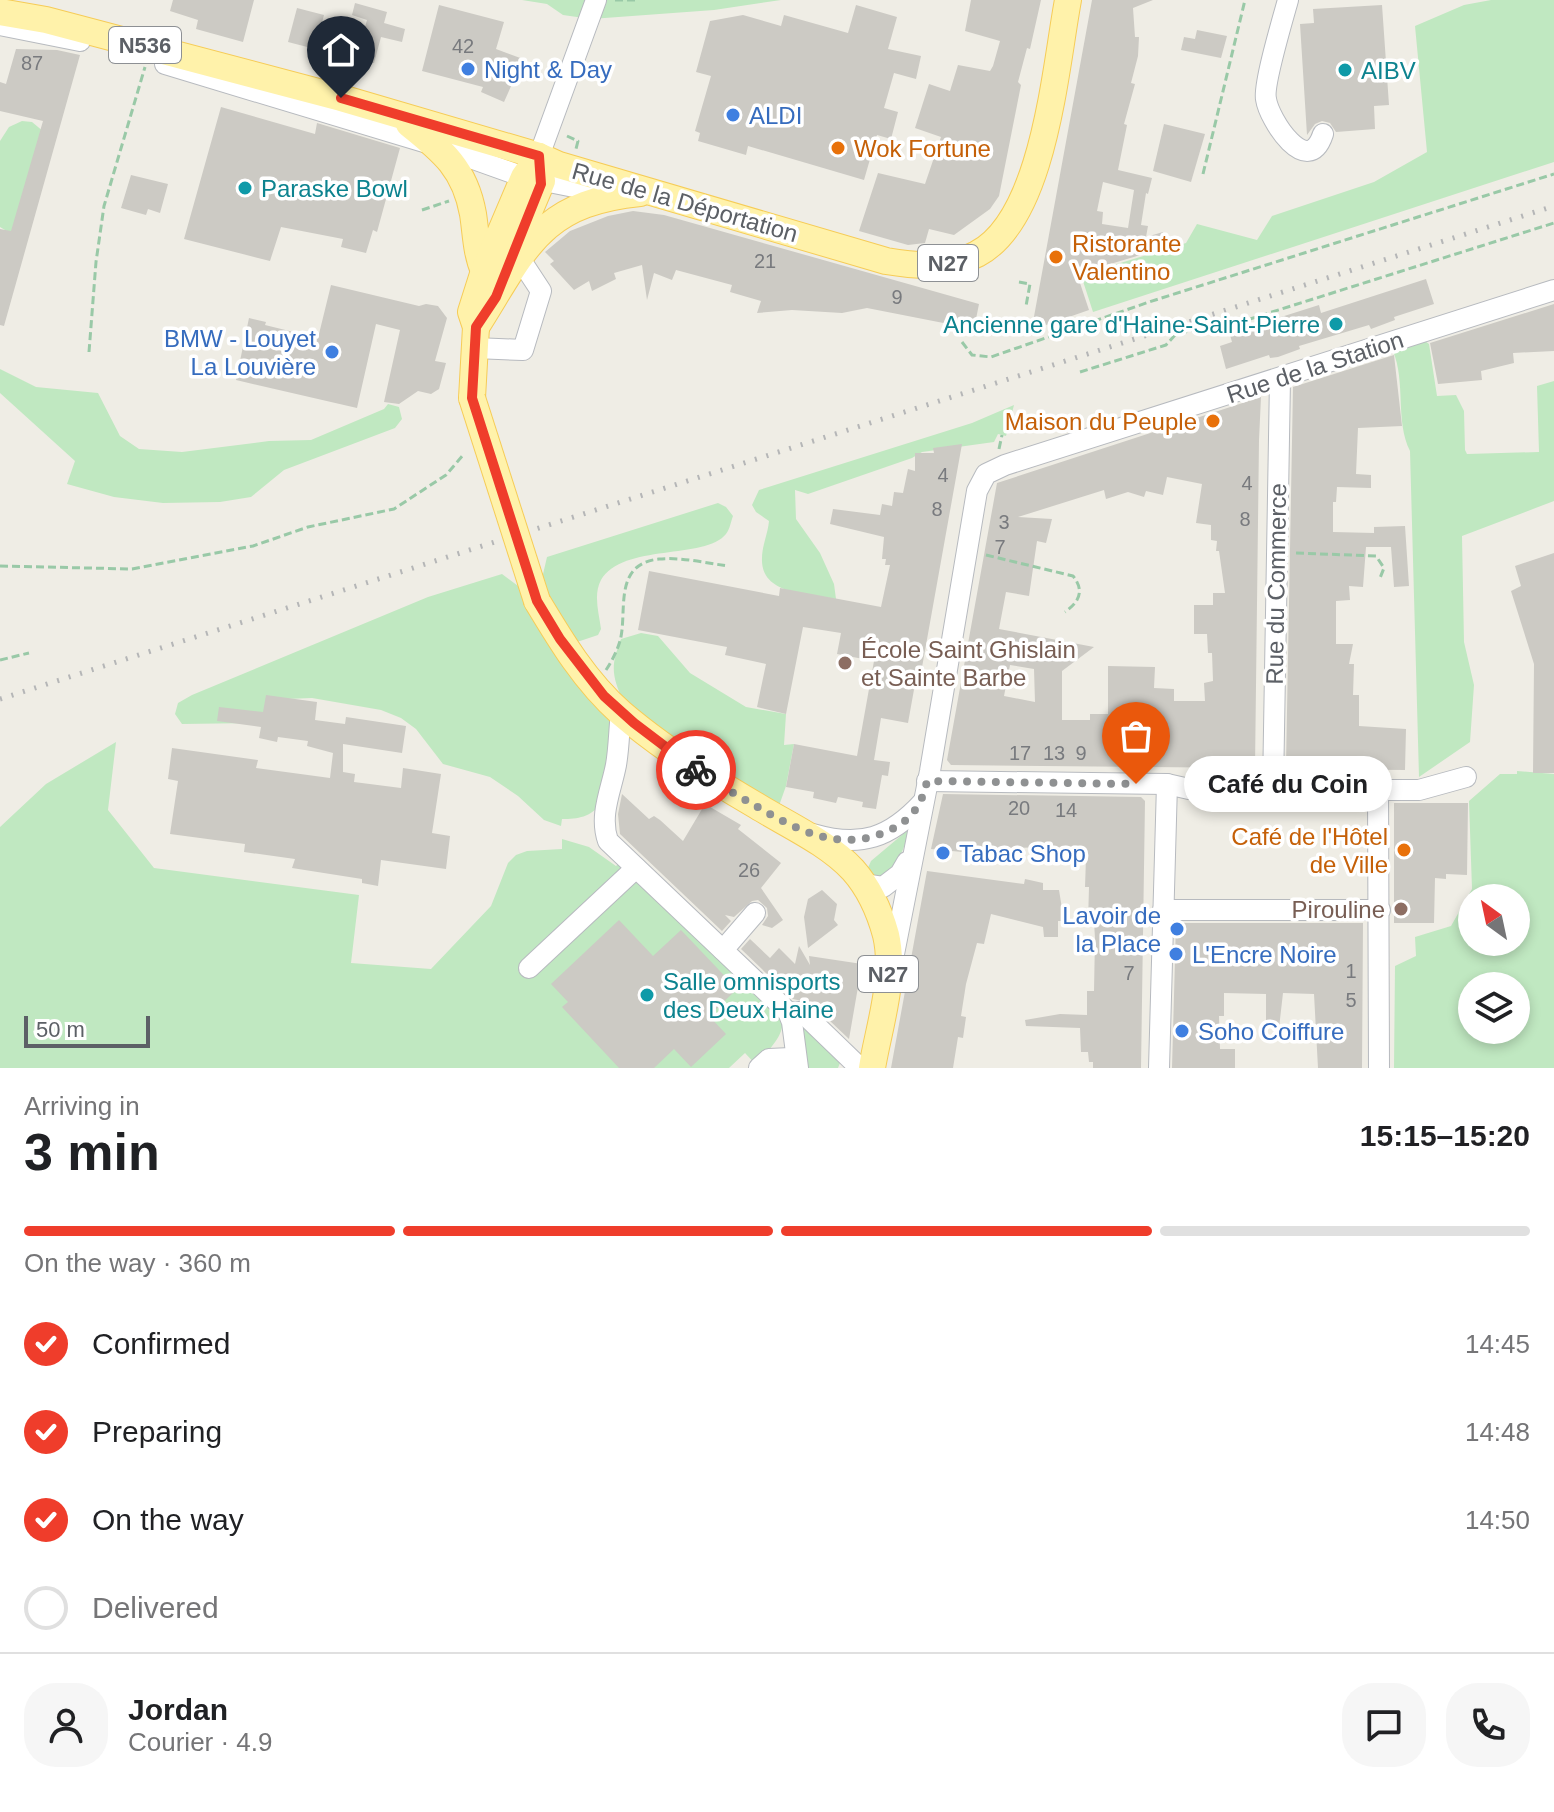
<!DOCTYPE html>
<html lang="en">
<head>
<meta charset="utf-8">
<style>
	:root { --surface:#fff; --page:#f6f6f6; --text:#202124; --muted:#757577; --line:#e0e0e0; --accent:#ef3d2b }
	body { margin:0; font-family:Helvetica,sans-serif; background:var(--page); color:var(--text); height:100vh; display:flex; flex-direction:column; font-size:30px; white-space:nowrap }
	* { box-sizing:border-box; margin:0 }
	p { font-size:26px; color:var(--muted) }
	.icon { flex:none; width:44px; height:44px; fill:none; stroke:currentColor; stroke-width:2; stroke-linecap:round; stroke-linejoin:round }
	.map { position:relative; height:1068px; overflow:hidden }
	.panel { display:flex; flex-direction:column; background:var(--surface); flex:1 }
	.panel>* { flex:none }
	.needle { width:52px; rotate:327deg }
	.fabs { position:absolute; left:1458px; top:884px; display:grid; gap:16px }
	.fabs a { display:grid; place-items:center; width:72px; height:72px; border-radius:50%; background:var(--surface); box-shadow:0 4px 12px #0003; font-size:40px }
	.scale { position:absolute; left:24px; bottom:20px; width:126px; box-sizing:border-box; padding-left:8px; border:4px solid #5c6066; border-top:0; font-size:22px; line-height:28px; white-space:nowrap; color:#5c6066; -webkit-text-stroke:6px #fff; paint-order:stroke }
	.pin { position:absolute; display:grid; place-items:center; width:68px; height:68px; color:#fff; margin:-82px -34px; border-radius:50% 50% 50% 0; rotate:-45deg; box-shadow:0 0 8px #0007 }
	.pin .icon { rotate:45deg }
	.courier { position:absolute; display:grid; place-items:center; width:80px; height:80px; margin:-40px; border:6px solid #ef3d2b; border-radius:50%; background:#fff; color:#222; box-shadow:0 2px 10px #0007 }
	.bubble { position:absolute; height:56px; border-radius:28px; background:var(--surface); box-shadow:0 4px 12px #0003; font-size:26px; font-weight:600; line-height:56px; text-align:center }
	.headline em { font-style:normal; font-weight:600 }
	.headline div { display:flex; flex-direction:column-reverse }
	.headline { display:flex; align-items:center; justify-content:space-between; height:136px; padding:0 24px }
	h1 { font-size:52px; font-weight:600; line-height:60px }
	.bar { display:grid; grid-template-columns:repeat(4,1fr); gap:12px 8px; align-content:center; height:96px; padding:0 24px }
	.bar i { height:10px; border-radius:6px; background:var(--line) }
	.bar .selected { background:var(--accent) }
	.bar p { grid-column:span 4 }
	.line { display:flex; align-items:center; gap:20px; padding:0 24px; border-top:2px solid var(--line) }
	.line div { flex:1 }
	.round { display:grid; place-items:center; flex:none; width:84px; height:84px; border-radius:32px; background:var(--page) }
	ol { padding:0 24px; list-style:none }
	li { display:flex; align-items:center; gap:24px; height:88px }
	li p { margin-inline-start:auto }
	li .icon { padding:8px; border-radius:50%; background:var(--accent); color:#fff; stroke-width:4 }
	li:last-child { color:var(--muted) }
	li i { width:44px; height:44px; border:4px solid var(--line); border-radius:50% }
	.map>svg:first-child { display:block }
	.green { fill:#c0e8c1; fill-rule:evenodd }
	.building { fill:#cccac4; fill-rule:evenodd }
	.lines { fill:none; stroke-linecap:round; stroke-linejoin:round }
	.minor-casing { stroke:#b7babf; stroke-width:22 }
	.major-casing { stroke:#f6cc57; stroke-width:28 }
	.path { stroke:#99c9a7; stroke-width:3; stroke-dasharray:8 4; stroke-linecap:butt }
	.minor { stroke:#fff; stroke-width:20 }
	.major { stroke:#fff2aa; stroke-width:26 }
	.rail { stroke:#b5b6b7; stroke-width:5; stroke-dasharray:2 10; stroke-linecap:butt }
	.major-bridge-casing { stroke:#f6cc57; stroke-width:28; stroke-linecap:butt }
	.major-bridge { stroke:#fff2aa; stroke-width:26 }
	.done { stroke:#8f9192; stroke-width:8; stroke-dasharray:0 14.4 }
	.route { stroke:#ef3d2b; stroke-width:10 }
	.shop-dot { fill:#3f7fe0; stroke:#fff; stroke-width:3 }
	.culture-dot { fill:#0f9aa8; stroke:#fff; stroke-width:3 }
	.food-dot { fill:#e8710a; stroke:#fff; stroke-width:3 }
	.education-dot { fill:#8d6e63; stroke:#fff; stroke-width:3 }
	.labels { text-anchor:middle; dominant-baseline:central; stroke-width:7; stroke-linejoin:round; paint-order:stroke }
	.number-label { font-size:20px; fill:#787a7e }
	.shield { fill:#fff; stroke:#8d9094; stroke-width:2 }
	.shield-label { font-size:22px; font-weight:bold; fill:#5c6066 }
	.shop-label { font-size:24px; fill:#366cbe; stroke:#fff; text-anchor:start }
	.culture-label { font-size:24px; fill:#0d838f; stroke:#fff; text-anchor:start }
	.food-label { font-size:24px; fill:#c56008; stroke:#fff; text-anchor:start }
	.street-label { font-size:24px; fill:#5c6066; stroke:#fff }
	.education-label { font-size:24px; fill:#785e54; stroke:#fff; text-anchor:start }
</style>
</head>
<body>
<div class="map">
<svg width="1554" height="1068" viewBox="0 0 1554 1068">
	<rect width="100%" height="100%" fill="#efede5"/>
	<g class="green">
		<polygon points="522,0 781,0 714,10 591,19 563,15 547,4"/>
		<polygon points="1491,0 1554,0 1554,162 1093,312 1081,275 1186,243 1197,224 1257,240 1272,216 1374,182 1427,152 1415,26 1464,5"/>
		<polygon points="22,121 32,122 44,132 15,236 0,227 0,141 9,127"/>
		<path d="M1425,341L1429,344L1437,396L1456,395L1464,411L1465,450L1467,454L1539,452L1537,386L1554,381V501L1462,536L1464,642L1474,685L1470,742L1419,777L1410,451C1395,421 1406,382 1393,351Z"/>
		<polygon points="0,369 36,387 98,393 120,436 139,449 182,452 269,441 311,440 384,409 388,404 399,407 402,419 395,428 284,470 251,497 220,502 163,503 114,497 67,484 75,461 0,393"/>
		<path d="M1014,405L1006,436L998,434L994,442L922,452L912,458L808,494L795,490L796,519L820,553L834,584L836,599C810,594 760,595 762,558C762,546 768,533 769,521L756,512L752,505L759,490L972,423Z"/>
		<path d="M718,503L726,507L733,516C731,521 730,529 726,534C705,560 623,543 601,580C593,595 599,613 601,629L598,635L580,641L562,643L621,712L600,804C591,817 578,819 562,819L561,826L544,820L518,796L490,777L443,764L416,729L401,718L381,710L312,698L286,699L254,723L182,724L175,714L178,703L192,695L428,597L502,574L537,600L547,557Z"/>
		<path d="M641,633L658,636L690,673L746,707L786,714L784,745L794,744L786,786L775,817L624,703C612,676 610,667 621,639Z"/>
		<path d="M116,742L108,810L154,868L359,895L351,963L431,969L491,906L508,863L516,855L527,851L562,849V839L589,847L616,866L625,857L782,1007C787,1040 771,1040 759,1068L745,1053L729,1068H0V827L46,784Z"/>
		<path d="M1517,771L1554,774V1068H1394L1395,966L1416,956L1415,937L1451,926L1472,889L1469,801L1500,774H1517ZM1472,898H1516V942H1472ZM1472,986H1516V1030H1472Z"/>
		<path d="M909,829C904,853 896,868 875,880L867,870L871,861Z"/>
		<polygon points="804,1023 843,1055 838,1068 807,1068 803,1055"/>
	</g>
	<g class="building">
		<polygon points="173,0 254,0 243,42 196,29 198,20 170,11"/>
		<polygon points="971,0 1041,0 1030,49 1027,48 1018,82 1021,85 999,196 990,209 954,235 929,229 925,243 908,245 859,231 878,173 925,184 941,137 915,128 929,84 950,91 958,65 990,71 993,66 1000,41 965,31"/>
		<path d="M1092,0H1153L1133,8L1135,37H1139L1138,56L1131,83L1135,84L1124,124L1127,125L1118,170L1152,178L1148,194L1146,193L1141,225L1148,226L1146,237L1163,232L1167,247L1077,274L1089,310L1046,325L1043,318L1033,322ZM1103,182L1134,190L1128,228L1102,224L1103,212L1097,211Z"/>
		<polygon points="355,3 387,12 384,23 405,29 402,42 381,37 374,63 356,59 367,20 352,15"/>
		<polygon points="439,5 504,22 496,49 523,59 504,102 481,92 483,87 422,71"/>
		<polygon points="856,5 897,17 888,49 921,56 916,79 894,73 884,108 898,112 891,139 877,135 864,180 748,146 746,155 698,141 700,133 695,131 711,76 696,72 710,21 743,15 781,26 784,15 848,33"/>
		<polygon points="1382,5 1389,105 1374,106 1375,129 1336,132 1330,123 1322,121 1315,124 1307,135 1300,24 1314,23 1313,9"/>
		<polygon points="297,8 324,15 315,49 288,42"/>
		<polygon points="1197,30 1227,36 1221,58 1181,50 1184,37 1195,39"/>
		<polygon points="16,49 57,50 80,55 4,326 0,325 0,229 11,231 43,121 0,111 0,82 6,84"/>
		<polygon points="221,107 315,134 317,123 400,148 377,232 373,230 366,253 341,247 343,239 281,227 270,261 184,239"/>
		<polygon points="1164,124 1205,134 1191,182 1153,171"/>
		<polygon points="131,175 168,184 160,213 148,209 146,215 121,208"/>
		<polygon points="633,211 664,215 979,304 974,329 867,308 842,313 792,310 757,313 761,301 730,292 732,285 676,270 672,280 654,273 647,300 642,265 614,273 616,279 592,291 589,281 574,290 550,264 554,261 545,252 570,231 608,216"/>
		<polygon points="1426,279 1434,304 1394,317 1395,320 1371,329 1369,325 1299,346 1300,349 1278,357 1270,358 1269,355 1226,369 1220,346 1232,342 1230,335 1244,331 1243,329 1319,305 1321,313"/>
		<polygon points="331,285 419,306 426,304 438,306 447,318 435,361 446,363 439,389 431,394 418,391 399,404 384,402 400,330 376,324 357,408 236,380 249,318 266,322 265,325 318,338"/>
		<polygon points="1554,304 1554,351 1513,353 1514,363 1481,371 1482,380 1438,384 1430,343"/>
		<polygon points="1394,355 1402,426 1358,428 1356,474 1371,475 1371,488 1337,487 1336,502 1333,502 1333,532 1374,533 1374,527 1405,526 1409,586 1394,587 1391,547 1366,547 1363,587 1349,586 1350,600 1336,601 1336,644 1353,644 1349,664 1354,664 1353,695 1359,695 1359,726 1406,729 1405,770 1289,769 1286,766 1293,387"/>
		<path d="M1261,397L1259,440L1255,768L951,765L947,760L997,483ZM1167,477L1202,484L1196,523L1211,525V540L1217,541L1216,551H1219L1225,593H1213V605H1194V634H1207L1208,653H1212L1213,681L1204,683L1205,701H1174V689L1154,688L1155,667L1108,666V714H1090V720H1062V671L1094,647L999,629L1006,592L1029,596L1037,541L1046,543L1052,519L1018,517L1104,490L1106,499L1128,492L1144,497L1146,491L1163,495ZM1010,665L1034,669L1035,702L1004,696Z"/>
		<polygon points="962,444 919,684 915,684 908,723 881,718 874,760 890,762 888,776 882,775 876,809 862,807 863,802 838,797 836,803 813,798 814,792 786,787 794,744 857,756 874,661 837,654 841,633 803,627 786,714 757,707 766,664 725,655 727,647 638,630 649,571 779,596 780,588 881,607 890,565 885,565 886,559 882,559 884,537 830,524 833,509 880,515 882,504 892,506 894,492 903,493 908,469 915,471 915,453 934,453 933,448"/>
		<polygon points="1554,553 1554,773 1533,773 1534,664 1511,591 1521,586 1515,566"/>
		<polygon points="266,695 317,702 315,720 345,724 346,717 406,726 402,753 343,744 343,772 355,774 354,782 401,788 403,768 441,774 432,833 450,836 446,869 381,860 378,886 362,883 362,879 292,868 295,859 244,852 245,844 170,834 178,781 168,779 172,748 258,760 256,768 330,778 333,753 307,746 308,741 278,737 277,742 259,738 261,727 217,721 219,707 263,712"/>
		<polygon points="622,794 649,819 654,816 660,820 683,841 705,804 741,825 738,829 781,863 761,888 783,920 772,928 762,925 768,916 767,908 758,900 752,901 734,917 725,915 731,921 722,931 620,834 618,814"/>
		<polygon points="943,794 1141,797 1145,801 1141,1068 1093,1068 1093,1062 1089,1062 1088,1052 1081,1052 1080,1028 1026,1026 1025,1020 1060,1014 1087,1015 1087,991 1094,991 1095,938 1094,922 1088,922 1089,887 1085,887 1086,858 1073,858 1073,851 1044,850 1044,847 993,849 994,855 931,849"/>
		<polygon points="1394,803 1468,803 1467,875 1446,874 1446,879 1435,878 1434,923 1394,923"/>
		<polygon points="927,871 1024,884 1025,879 1043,883 1043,890 1059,890 1064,921 1058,921 1058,937 1044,937 1043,927 991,914 984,944 977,943 966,984 961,1016 966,1017 963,1038 958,1037 953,1068 891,1068"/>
		<polygon points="822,890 837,904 834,920 838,925 808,948 804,917 808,899"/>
		<polygon points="619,920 653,956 681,930 737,989 709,1016 726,1034 691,1067 674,1049 654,1068 619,1068 562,1007 568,1002 551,984"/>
		<polygon points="1176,923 1363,923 1362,1068 1318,1068 1314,994 1283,993 1279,1028 1266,1028 1266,994 1224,993 1224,1016 1219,1016 1220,1049 1235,1049 1235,1068 1172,1068"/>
		<polygon points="750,939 770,958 779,948 795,964 799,946 810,965 809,956 862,964 849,1039 811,1003 793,999 741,949"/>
	</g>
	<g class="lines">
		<g class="minor-casing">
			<g id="minor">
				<path d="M1288,0C1283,18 1263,85 1266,99C1269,120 1308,180 1323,134"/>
				<polyline points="0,25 80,41"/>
				<polyline points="165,64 437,146 524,177 614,195"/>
				<polyline points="539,156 596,0"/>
				<polyline points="475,348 523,350 541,291 520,259"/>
				<path d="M621,712C619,730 619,748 616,765C611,791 599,815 608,841L788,1012L792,1022L798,1068"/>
				<polyline points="927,781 1167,784 1189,789 1378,790 1379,1068"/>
				<polyline points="1273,789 1280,379"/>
				<polyline points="1378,790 1419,790 1466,777"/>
				<path d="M813,834C861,848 890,838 923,802"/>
				<polyline points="863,884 883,887 900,874 907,862"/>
				<polyline points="1163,910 1380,910"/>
				<polyline points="723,950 755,913"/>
				<polyline points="894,954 930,771 977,491 986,474 1005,465 1554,290"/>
				<polyline points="529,968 636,868"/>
				<polyline points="788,1012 802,1012 860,1068"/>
				<polyline points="759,1068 769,1059 791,1058 797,1064"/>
				<polyline points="1159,1068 1167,784"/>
			</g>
		</g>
		<g class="major-casing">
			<g id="major">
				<path d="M0,12L46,20L341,98L539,156L559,165L886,261C916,266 950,269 977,254C1044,219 1055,70 1068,0"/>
				<path d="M409,124C443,151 465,169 473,214C476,233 476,253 484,271"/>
				<polyline points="512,252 542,181 539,156"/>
				<path d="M476,327C525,250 539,203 640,193"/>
				<polyline points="472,398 476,327 471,312 484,271 524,177 539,156"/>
				<path d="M537,601C561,641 585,681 621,713C663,749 709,778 757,806C788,825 828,843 853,870C869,888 880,913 886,935C896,978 879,1026 872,1068"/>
			</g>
		</g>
		<g class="path">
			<polyline points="615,0 636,0"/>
			<polyline points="567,136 578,141 576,149"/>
			<polyline points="1203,174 1245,0"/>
			<polyline points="422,210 449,201"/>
			<polyline points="1019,282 1030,284 1026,306"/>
			<polyline points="962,342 972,355 991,357 1149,302 1554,174"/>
			<polyline points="89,352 96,262 104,206 145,67"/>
			<polyline points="1080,372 1166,345 1175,335 1222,321 1234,324 1554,223"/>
			<polyline points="999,449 1002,435"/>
			<polyline points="1296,553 1376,556 1384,568 1380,578"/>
			<path d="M986,555L1073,576C1085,591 1079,602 1065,612"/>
			<polyline points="0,566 132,569 253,546 308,527 394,509 446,475 464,454"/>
			<polyline points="0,660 29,653"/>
			<path d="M606,670C612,661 617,651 620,641C628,612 612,564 659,559C681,557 706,563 728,566"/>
		</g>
		<use href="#minor" class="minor"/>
		<use href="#major" class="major"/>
		<polyline class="rail" points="0,699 1554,206"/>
		<g class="major-bridge-casing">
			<polyline id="major-bridge" points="472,398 537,601"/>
		</g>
		<use href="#major-bridge" class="major-bridge"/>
	</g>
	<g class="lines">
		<path class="done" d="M696,770C713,782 732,792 749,802C793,828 837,854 888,831C911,821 922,805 927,781L1136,784"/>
		<polyline class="route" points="341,98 539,156 541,184 496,297 476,327 472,398 537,601 560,639 604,696 634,723 696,770"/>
	</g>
	<g class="shop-dot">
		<circle cx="468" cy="69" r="8"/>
		<circle cx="733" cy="115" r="8"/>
		<circle cx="332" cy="352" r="8"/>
		<circle cx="943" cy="853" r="8"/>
		<circle cx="1177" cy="929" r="8"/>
		<circle cx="1176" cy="954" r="8"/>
		<circle cx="1182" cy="1031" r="8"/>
	</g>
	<g class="culture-dot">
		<circle cx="1345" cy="70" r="8"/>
		<circle cx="245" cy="188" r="8"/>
		<circle cx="1336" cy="324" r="8"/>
		<circle cx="647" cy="995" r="8"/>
	</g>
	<g class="food-dot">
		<circle cx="838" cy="148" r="8"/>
		<circle cx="1056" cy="257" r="8"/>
		<circle cx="1213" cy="421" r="8"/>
		<circle cx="1404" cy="850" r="8"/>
	</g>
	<g class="education-dot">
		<circle cx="845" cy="663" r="8"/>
		<circle cx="1401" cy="909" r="8"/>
	</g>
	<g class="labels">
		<g class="number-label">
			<text x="463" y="46">42</text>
			<text x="32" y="63">87</text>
			<text x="765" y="261">21</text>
			<text x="897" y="297">9</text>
			<text x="943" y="475">4</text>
			<text x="1247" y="483">4</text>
			<text x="937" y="509">8</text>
			<text x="1245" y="519">8</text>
			<text x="1004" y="522">3</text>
			<text x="1000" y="547">7</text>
			<text x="1020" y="753">17</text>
			<text x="1054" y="753">13</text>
			<text x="1081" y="753">9</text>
			<text x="1019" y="808">20</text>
			<text x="1066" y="810">14</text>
			<text x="749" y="870">26</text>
			<text x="1351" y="971">1</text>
			<text x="1129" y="973">7</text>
			<text x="1351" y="1000">5</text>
		</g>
		<g class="shield">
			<rect x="109" y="27" width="72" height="36" rx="6"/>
			<rect x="918" y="245" width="60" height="36" rx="6"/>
			<rect x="858" y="956" width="60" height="36" rx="6"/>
		</g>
		<g class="shield-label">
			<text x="145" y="45">N536</text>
			<text x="948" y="263">N27</text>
			<text x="888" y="974">N27</text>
		</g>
		<g class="shop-label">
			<text x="484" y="69">Night &amp; Day</text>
			<text x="749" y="115">ALDI</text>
			<text x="316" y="338" text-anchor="end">BMW - Louyet<tspan x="316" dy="28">La Louvière</tspan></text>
			<text x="959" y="853">Tabac Shop</text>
			<text x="1161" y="915" text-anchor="end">Lavoir de<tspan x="1161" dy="28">la Place</tspan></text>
			<text x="1192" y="954">L'Encre Noire</text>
			<text x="1198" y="1031">Soho Coiffure</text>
		</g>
		<g class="culture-label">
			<text x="1361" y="70">AIBV</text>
			<text x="261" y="188">Paraske Bowl</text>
			<text x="1320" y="324" text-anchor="end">Ancienne gare d'Haine-Saint-Pierre</text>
			<text x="663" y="981">Salle omnisports<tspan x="663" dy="28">des Deux Haine</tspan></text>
		</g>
		<g class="food-label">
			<text x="854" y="148">Wok Fortune</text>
			<text x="1072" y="243">Ristorante<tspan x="1072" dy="28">Valentino</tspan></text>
			<text x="1197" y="421" text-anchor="end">Maison du Peuple</text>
			<text x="1388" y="836" text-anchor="end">Café de l'Hôtel<tspan x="1388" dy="28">de Ville</tspan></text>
		</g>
		<g class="street-label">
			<text transform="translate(685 202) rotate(16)">Rue de la Déportation</text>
			<text transform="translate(1315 367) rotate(-18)">Rue de la Station</text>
			<text transform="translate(1276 584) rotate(-89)">Rue du Commerce</text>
		</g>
		<g class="education-label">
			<text x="861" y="649">École Saint Ghislain<tspan x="861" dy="28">et Sainte Barbe</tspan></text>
			<text x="1385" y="909" text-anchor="end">Pirouline</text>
		</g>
	</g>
</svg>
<div class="fabs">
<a><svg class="needle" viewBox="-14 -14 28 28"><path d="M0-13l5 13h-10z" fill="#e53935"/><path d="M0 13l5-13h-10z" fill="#757577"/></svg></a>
<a><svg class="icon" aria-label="layers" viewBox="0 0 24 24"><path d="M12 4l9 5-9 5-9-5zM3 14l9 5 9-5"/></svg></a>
</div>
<div class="scale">50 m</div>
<div class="pin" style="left:1136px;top:784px;background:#ea580c"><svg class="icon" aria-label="bag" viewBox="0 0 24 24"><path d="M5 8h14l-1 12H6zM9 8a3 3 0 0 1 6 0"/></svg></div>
<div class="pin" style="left:341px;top:98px;background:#1f2937"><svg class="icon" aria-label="home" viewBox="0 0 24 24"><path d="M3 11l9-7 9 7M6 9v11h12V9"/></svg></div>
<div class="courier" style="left:696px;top:770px"><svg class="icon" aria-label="bike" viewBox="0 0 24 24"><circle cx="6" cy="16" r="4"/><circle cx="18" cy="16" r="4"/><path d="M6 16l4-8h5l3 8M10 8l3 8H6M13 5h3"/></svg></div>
<div class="bubble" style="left:1184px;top:756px;width:208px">Café du Coin</div>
</div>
<section class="panel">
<div class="headline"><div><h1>3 min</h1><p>Arriving in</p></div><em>15:15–15:20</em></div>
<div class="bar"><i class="selected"></i><i class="selected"></i><i class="selected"></i><i></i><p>On the way · 360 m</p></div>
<ol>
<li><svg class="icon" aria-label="check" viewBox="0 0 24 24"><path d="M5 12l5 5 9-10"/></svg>Confirmed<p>14:45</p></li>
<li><svg class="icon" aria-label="check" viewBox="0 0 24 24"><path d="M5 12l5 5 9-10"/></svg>Preparing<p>14:48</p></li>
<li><svg class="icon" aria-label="check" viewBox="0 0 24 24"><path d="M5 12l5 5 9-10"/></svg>On the way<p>14:50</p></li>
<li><i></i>Delivered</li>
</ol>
<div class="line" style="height:144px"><a class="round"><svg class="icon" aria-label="person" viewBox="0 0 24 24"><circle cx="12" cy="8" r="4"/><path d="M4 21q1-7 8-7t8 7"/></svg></a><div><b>Jordan</b><p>Courier · 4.9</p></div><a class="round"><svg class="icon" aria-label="chat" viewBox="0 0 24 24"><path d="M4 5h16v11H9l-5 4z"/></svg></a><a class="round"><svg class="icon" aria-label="phone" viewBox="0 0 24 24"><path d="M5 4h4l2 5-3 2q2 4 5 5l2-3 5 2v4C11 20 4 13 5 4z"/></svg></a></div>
</section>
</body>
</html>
